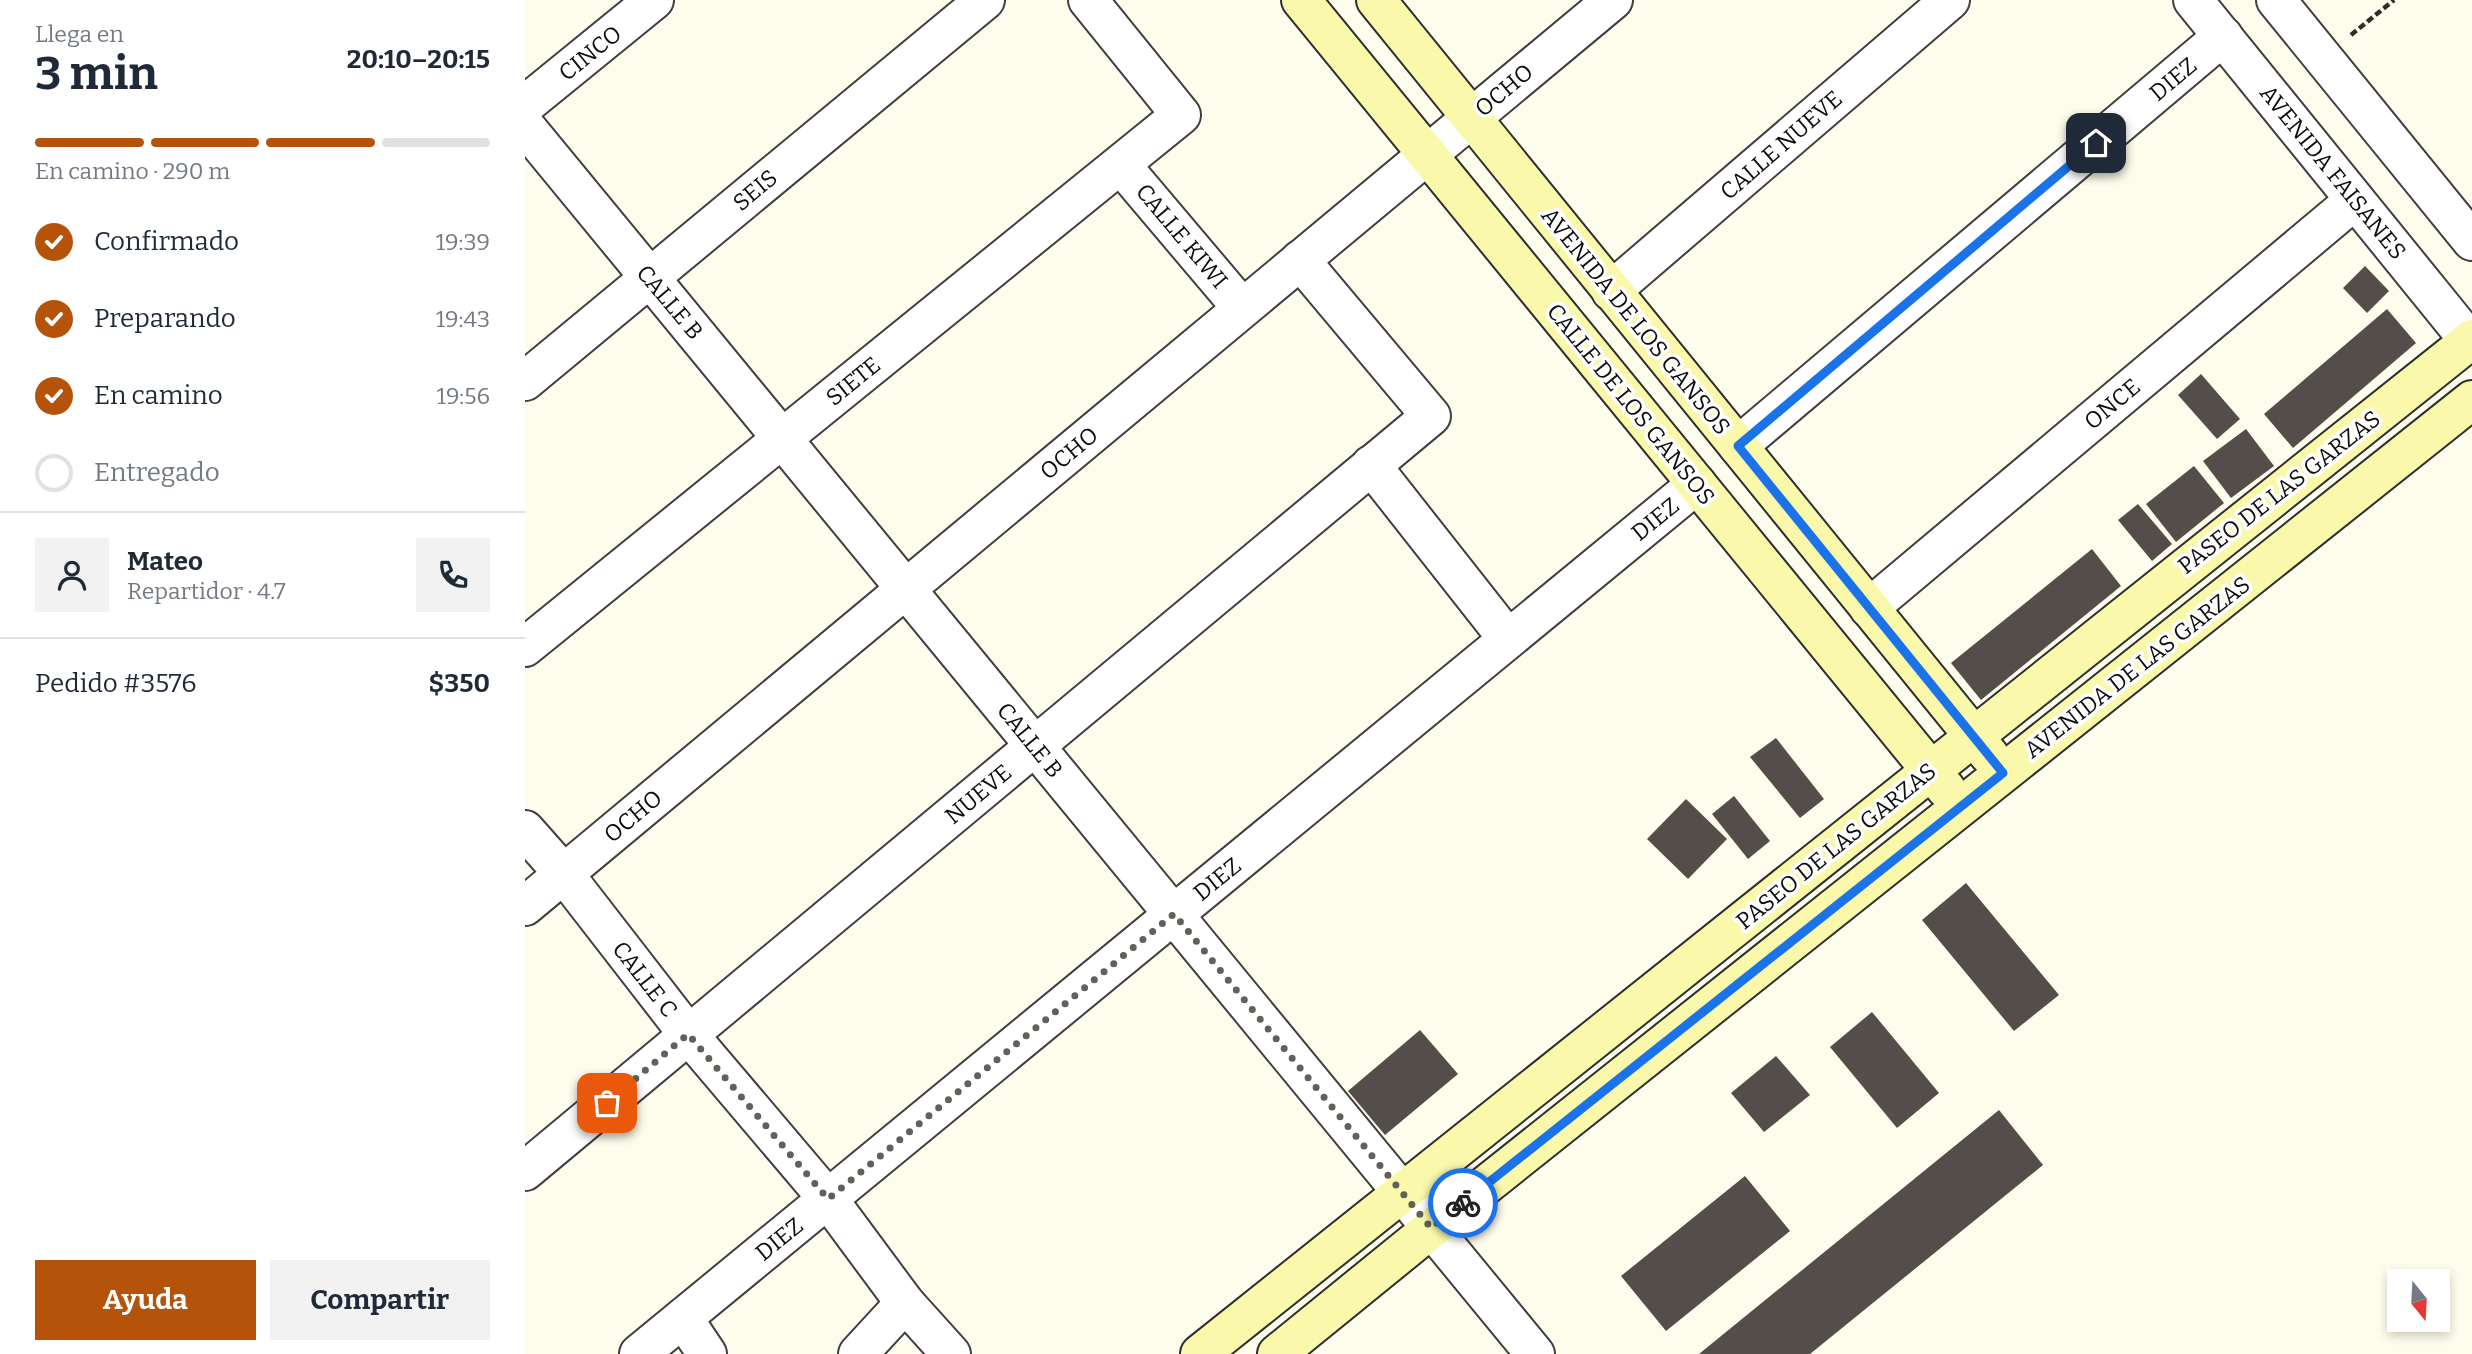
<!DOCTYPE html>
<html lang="es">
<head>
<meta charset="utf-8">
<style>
	:root { --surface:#fff; --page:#f2f2f3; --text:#1f2937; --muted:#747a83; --line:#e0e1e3; --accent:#b45309 }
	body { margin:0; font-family:Bitter,serif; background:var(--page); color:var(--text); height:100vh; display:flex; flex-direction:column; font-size:26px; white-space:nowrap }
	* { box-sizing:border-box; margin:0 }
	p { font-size:23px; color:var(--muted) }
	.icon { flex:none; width:38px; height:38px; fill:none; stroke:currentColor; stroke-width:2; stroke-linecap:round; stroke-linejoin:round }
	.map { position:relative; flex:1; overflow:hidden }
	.sheet { display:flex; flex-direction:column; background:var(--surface); width:525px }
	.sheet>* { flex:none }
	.needle { width:46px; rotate:162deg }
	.buttons { position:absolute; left:1862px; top:1269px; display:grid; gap:14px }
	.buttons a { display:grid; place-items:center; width:63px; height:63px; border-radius:0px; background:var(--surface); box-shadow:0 4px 10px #0003; font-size:35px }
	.pin { position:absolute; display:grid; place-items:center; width:60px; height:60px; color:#fff; margin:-30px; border-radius:14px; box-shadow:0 4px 10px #0006 }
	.courier { position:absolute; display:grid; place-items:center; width:70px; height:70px; margin:-35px; border:5px solid #1a73e8; border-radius:50%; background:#fff; color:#222; box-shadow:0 2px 9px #0007 }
	.headline em { font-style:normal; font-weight:700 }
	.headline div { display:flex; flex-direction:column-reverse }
	.headline { display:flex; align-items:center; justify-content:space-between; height:119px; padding:0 35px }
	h1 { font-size:46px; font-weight:700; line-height:52px }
	.bar { display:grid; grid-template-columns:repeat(4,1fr); gap:10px 7px; align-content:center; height:84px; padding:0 35px }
	.bar i { height:9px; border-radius:5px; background:var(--line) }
	.bar .selected { background:var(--accent) }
	.bar p { grid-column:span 4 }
	.line { display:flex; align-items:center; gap:18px; padding:0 35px; border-top:2px solid var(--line) }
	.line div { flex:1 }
	.round { display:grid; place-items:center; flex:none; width:74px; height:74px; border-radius:0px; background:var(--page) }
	ol { padding:0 35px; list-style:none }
	li { display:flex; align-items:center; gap:21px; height:77px }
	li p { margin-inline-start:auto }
	li .icon { padding:7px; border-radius:50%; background:var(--accent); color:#fff; stroke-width:4 }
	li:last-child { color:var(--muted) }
	li i { width:38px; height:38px; border:4px solid var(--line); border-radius:50% }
	.primary-button { display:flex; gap:14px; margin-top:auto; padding:14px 35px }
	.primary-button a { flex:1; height:80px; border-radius:0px; background:var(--accent); color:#fff; font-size:28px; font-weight:700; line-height:80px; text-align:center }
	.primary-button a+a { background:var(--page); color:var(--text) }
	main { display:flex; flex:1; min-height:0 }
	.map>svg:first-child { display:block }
	.building { fill:#534e49 }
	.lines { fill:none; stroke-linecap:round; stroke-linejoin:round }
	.street-casing { stroke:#3f3f3f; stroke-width:42 }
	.secondary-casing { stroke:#2e2e2e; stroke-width:42 }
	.path { stroke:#2e2e2e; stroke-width:4.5; stroke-dasharray:7 3.5; stroke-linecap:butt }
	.street { stroke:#fff; stroke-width:38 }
	.secondary { stroke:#f9f8ab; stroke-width:38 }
	.done { stroke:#61605a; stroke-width:7; stroke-dasharray:0 12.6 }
	.route { stroke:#1a73e8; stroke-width:9 }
	.labels { text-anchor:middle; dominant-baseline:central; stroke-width:7; stroke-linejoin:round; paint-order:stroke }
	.street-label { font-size:23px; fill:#0c0c0c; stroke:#fff }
</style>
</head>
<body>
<main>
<section class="sheet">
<div class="headline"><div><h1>3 min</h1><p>Llega en</p></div><em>20:10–20:15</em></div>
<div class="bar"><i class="selected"></i><i class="selected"></i><i class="selected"></i><i></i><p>En camino · 290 m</p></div>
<ol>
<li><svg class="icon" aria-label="check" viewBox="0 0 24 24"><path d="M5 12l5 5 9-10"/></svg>Confirmado<p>19:39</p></li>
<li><svg class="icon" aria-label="check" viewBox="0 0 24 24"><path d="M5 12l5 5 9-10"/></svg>Preparando<p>19:43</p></li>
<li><svg class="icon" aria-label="check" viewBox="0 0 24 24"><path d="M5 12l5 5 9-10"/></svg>En camino<p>19:56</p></li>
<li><i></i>Entregado</li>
</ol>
<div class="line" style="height:126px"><a class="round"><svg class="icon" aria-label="person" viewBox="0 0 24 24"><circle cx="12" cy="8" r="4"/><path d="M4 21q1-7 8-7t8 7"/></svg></a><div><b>Mateo</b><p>Repartidor · 4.7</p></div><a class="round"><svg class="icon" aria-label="phone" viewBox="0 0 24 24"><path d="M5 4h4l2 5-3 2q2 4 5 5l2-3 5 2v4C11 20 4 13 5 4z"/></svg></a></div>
<div class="line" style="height:91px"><div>Pedido #3576</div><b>$350</b></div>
<div class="primary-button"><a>Ayuda</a><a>Compartir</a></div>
</section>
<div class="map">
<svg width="1947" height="1354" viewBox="0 0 1947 1354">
	<rect width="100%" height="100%" fill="#fefcec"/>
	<g class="building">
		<polygon points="1840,266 1864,291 1842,313 1818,288"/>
		<polygon points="1862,309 1891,343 1768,448 1739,414"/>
		<polygon points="1676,374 1715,419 1692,439 1653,395"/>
		<polygon points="1721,429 1749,466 1706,498 1678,461"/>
		<polygon points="1669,466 1699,503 1651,542 1621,504"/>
		<polygon points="1613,504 1647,544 1627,561 1593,520"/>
		<polygon points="1567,549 1596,586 1456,700 1426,663"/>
		<polygon points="1251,738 1299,799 1275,818 1225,757"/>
		<polygon points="1209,796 1245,841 1223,859 1187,814"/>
		<polygon points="1161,799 1202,839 1163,879 1122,839"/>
		<polygon points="1441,883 1534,995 1489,1031 1397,920"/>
		<polygon points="1347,1012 1414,1093 1372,1128 1305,1047"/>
		<polygon points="895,1030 933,1074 860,1135 823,1091"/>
		<polygon points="1251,1056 1285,1095 1239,1132 1206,1093"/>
		<polygon points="1474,1110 1518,1165 1285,1354 1174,1354"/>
		<polygon points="1220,1176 1265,1231 1141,1331 1096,1276"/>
	</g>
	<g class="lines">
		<g class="street-casing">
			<g id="street">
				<polyline points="1668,0 1947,344"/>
				<polyline points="1751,0 1947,241"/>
				<polyline points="0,105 129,0"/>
				<polyline points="0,126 1010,1354"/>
				<polyline points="596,165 717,308"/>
				<polyline points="1086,291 1425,0"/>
				<polyline points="0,381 460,0"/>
				<polyline points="1213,446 1698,36"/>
				<polyline points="846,465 983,639"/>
				<polyline points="1344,608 1830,200"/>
				<polyline points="0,647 656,115 563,0"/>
				<polyline points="0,830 39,874 163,1034 303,1199 380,1303 426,1354"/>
				<polyline points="0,906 1088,0"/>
				<polyline points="0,1171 906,416 775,260"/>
				<polyline points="158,1318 182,1354"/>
				<polyline points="114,1354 1172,484"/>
				<polyline points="333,1354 380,1303"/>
			</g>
		</g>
		<g class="secondary-casing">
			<g id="secondary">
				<polyline points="776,0 1421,789"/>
				<polyline points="851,0 1464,755"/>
				<polyline points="675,1354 1947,339"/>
				<polyline points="752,1354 907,1228 1947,400"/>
			</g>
		</g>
		<polyline class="path" points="1826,35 1869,0"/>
		<use href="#street" class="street"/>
		<use href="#secondary" class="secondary"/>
	</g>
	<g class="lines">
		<polyline class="done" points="82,1103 163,1034 303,1199 649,914 906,1228 938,1203"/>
		<polyline class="route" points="938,1203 1478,773 1213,446 1571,143"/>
	</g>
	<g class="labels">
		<g class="street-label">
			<text transform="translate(65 53) rotate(-39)">CINCO</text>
			<text transform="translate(1648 79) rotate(-40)">DIEZ</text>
			<text transform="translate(979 90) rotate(-40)">OCHO</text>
			<text transform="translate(1256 145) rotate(-41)">CALLE NUEVE</text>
			<text transform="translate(1808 172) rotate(51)">AVENIDA FAISANES</text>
			<text transform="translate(230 190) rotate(-40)">SEIS</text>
			<text transform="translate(657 236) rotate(50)">CALLE KIWI</text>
			<text transform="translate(145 302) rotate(50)">CALLE B</text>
			<text transform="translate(1111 321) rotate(51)">AVENIDA DE LOS GANSOS</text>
			<text transform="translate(328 381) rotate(-39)">SIETE</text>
			<text transform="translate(1106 404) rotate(51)">CALLE DE LOS GANSOS</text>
			<text transform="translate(1587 404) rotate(-40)">ONCE</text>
			<text transform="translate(544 453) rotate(-40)">OCHO</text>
			<text transform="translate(1754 492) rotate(-38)">PASEO DE LAS GARZAS</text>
			<text transform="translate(1130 519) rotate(-39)">DIEZ</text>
			<text transform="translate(1612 667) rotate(-38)">AVENIDA DE LAS GARZAS</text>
			<text transform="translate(505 740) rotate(51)">CALLE B</text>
			<text transform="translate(453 794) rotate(-40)">NUEVE</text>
			<text transform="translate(108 816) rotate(-40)">OCHO</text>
			<text transform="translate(1311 846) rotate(-39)">PASEO DE LAS GARZAS</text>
			<text transform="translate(692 879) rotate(-39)">DIEZ</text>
			<text transform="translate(120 979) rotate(52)">CALLE C</text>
			<text transform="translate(254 1239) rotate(-39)">DIEZ</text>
		</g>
	</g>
</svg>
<div class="buttons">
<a><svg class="needle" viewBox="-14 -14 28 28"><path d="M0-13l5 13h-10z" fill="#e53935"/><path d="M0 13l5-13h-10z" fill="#747a83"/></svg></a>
</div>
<div class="pin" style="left:82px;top:1103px;background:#ea580c"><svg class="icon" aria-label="bag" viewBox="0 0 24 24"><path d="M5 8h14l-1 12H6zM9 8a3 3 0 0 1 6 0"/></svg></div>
<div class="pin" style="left:1571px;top:143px;background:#1f2937"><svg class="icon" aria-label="home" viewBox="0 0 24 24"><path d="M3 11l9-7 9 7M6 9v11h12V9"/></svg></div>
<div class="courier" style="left:938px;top:1203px"><svg class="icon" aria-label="bike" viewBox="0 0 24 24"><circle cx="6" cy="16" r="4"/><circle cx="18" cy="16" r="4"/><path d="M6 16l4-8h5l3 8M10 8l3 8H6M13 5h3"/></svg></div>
</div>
</main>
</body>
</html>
